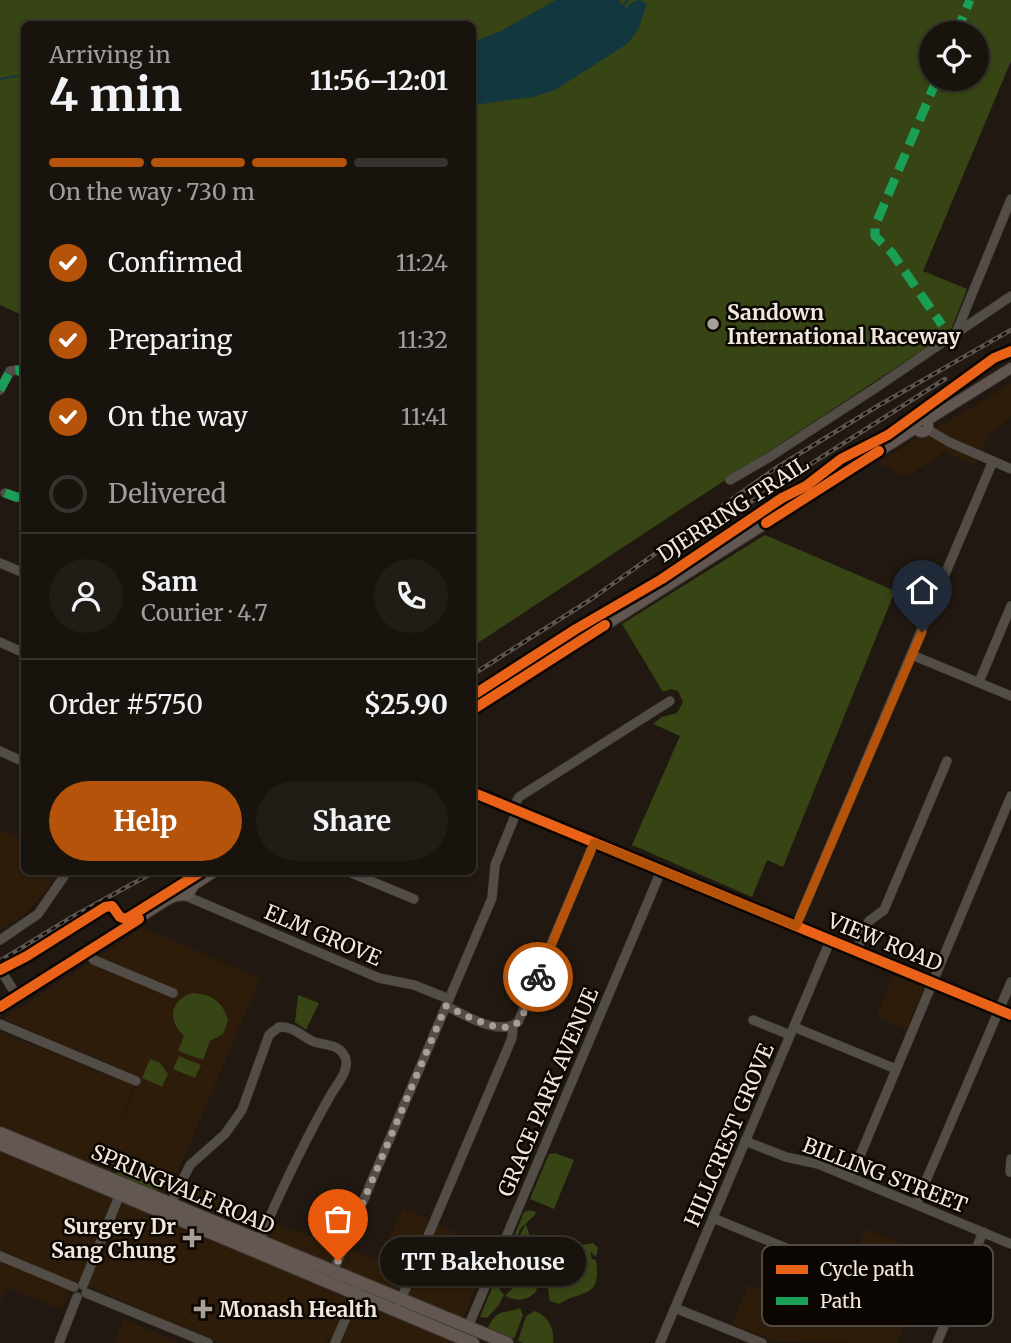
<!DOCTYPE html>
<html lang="en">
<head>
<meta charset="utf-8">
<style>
	:root { --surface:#19130d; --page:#221c16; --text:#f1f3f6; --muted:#9f9e9d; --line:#37322e; --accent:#b45309 }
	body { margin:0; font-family:Merriweather,serif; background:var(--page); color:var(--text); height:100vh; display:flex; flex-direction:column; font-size:26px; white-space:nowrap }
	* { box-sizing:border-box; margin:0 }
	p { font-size:23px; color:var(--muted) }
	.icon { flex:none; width:38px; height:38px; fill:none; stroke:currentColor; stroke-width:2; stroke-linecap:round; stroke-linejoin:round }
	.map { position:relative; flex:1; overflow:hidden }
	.side { position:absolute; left:21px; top:21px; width:455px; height:854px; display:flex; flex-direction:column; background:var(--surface); border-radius:10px; box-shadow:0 2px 5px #0004,0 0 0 2px var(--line) }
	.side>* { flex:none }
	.fabs { position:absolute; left:919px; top:21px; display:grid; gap:14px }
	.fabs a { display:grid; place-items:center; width:70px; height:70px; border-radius:50%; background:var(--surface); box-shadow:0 2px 5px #0004,0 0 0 2px var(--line); font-size:35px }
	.pin { position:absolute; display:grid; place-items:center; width:60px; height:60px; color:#fff; margin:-72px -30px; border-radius:50% 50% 50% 0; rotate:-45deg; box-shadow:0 0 7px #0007 }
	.pin .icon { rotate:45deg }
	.courier { position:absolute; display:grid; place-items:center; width:70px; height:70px; margin:-35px; border:5px solid #b45309; border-radius:50%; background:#fff; color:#222; box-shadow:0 2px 9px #0007 }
	.bubble { position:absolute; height:49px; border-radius:24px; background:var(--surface); box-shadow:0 2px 5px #0004,0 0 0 2px var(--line); font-size:23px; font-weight:700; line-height:49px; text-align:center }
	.headline em { font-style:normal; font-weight:700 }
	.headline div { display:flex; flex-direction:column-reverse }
	.headline { display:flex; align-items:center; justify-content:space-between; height:119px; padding:0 28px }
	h1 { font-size:46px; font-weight:700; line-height:52px }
	.bar { display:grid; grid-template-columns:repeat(4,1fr); gap:10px 7px; align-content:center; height:84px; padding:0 28px }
	.bar i { height:9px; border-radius:5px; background:var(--line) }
	.bar .selected { background:var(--accent) }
	.bar p { grid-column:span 4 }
	.line { display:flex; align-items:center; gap:18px; padding:0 28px; border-top:2px solid var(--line) }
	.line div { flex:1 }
	.round { display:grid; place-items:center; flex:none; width:74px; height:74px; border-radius:37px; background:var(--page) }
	ol { padding:0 28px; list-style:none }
	li { display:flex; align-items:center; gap:21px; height:77px }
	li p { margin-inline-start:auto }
	li .icon { padding:7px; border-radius:50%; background:var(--accent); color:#fff; stroke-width:4 }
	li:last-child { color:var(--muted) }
	li i { width:38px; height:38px; border:4px solid var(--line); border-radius:50% }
	.button { display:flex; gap:14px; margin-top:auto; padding:14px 28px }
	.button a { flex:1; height:80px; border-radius:42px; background:var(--accent); color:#fff; font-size:28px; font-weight:700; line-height:80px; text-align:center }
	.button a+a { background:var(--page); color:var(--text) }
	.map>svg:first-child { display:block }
	.built { fill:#2d1c0a }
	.green { fill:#374414; fill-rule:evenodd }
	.water { fill:#12373f }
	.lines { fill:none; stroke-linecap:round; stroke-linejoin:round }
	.stream { stroke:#12373f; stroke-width:2 }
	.minor-casing { stroke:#3c3630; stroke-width:10 }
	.major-casing { stroke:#3c3630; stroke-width:12 }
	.highway-casing { stroke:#3c3630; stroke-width:14 }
	.minor { stroke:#534d47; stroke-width:9 }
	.major { stroke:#615652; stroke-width:10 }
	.highway { stroke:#635752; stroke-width:12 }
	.rail-casing { stroke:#5c5651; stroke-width:4.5 }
	.rail { stroke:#0b0602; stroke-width:2; stroke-dasharray:5; stroke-linecap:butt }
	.quiet { stroke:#1a9f57; stroke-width:9; stroke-dasharray:18 9; stroke-linecap:butt }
	.cycleway-casing { stroke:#0b0602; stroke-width:15 }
	.cycleway { stroke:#ea6118; stroke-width:10 }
	.done { stroke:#a89f96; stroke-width:7; stroke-dasharray:0 12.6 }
	.route { stroke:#b45309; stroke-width:9 }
	.poi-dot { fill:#a89f96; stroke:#0b0602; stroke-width:2.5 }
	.labels { text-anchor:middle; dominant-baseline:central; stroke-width:5; stroke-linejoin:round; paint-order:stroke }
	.poi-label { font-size:21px; font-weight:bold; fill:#f1e7de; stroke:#0b0602; text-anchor:start }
	.street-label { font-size:21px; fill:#f1e7de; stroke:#0b0602 }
	.key { fill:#0b0602; stroke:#504a44; stroke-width:2 }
	.key-label { font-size:19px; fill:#f1e7de }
</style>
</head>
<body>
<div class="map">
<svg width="1011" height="1343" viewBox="0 0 1011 1343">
	<rect width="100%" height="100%" fill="#211911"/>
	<g class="built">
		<polygon points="1011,384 1011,417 990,432 976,464 944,452 906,477 878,462"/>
		<polygon points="0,830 24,840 24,872 58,872 45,892 23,916 0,930"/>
		<polygon points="143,927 260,979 176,1176 252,1209 277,1224 362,1255 379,1259 403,1207 465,1237 460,1259 484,1270 452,1343 341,1343 328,1338 326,1343 219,1343 73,1280 62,1309 7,1288 0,1302 0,1032 134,1085 106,1160 139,1077 3,1019"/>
		<polygon points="895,973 925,986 906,1030 876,1016"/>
		<polygon points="866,1229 933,1257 897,1343 777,1342 732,1324 748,1285 828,1317"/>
		<polygon points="124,1319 181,1343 114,1343"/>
	</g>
	<g class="green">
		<path d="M0,0H1011V61L923,271L967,289L950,332L473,646L472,24H24V316L0,305ZM931,33H976V79H931Z"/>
		<polygon points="765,535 895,591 783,867 767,860 752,897 632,845 680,736 653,724 662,717 677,713 683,702 678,691 671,689 663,692 622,624"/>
		<path d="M193,993C211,994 224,1002 228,1021L223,1034L210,1041L203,1060L178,1051L184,1036C167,1020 170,999 193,993Z"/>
		<polygon points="298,995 319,1003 306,1030 295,1022"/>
		<polygon points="179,1056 201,1065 195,1078 173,1069"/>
		<polygon points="150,1059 160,1063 168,1074 162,1087 142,1078"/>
		<polygon points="555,1153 574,1160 554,1209 530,1199 549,1154"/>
		<path d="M116,1155L125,1159L128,1166L149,1172L160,1185L157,1192C143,1186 116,1181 112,1164Z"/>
		<polygon points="530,1210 536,1212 535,1215 520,1229 512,1257 505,1269 500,1270 524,1212"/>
		<polygon points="526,1224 537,1258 537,1262 532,1265 515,1259 516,1242"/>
		<path d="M593,1243L598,1248L596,1257L590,1251L592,1259L596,1260C602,1300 582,1289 559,1304L550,1301C546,1287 547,1254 564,1249C573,1246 584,1245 593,1243Z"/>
		<path d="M512,1261V1271L518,1264L532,1268L533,1275C524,1282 513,1280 506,1273Z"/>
		<path d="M499,1271L503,1273C502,1279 495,1289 504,1294L499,1305L487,1318L480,1317Z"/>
		<path d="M512,1280H533L537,1290C529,1301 517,1302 505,1296L512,1289Z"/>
		<path d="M520,1308L523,1315L514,1339L488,1328C498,1307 502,1315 520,1308Z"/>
		<path d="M535,1311C548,1316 555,1329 553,1343H523L518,1341L526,1316Z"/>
	</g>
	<polygon class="water" points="556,0 618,0 626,8 634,1 640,0 647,4 638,30 627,44 555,90 533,97 473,105 473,42 501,31"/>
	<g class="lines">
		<g class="stream">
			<polyline points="622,7 628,0"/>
			<polyline points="0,79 17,76"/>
		</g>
		<g class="minor-casing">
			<g id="minor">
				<polyline points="956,333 1011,199"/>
				<polyline points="0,390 10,371 18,370 24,374"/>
				<polyline points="927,429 949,442 1011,469"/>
				<polyline points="730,480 768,458 877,387 1011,296"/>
				<polyline points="5,493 16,497 24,497"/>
				<polyline points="0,563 24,573"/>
				<polyline points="0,642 24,653"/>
				<polyline points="912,655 1011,696"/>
				<polyline points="979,682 1011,606"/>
				<polyline points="0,751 24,762"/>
				<polyline points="472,792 1011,1015"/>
				<polyline points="512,809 519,797 670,701"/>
				<polyline points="349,872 414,899"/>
				<polyline points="186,896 379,978 414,985 449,999"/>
				<polyline points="796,926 993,461"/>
				<polyline points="0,940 38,914 67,872"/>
				<polyline points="87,952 94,960 173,993"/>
				<polyline points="856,952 869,921 884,910 947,761"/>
				<polyline points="0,969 17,996"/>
				<path d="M446,1006C466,1015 498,1037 518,1022L594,843"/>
				<polyline points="753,1020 790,1035"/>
				<polyline points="0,1024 136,1081"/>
				<polyline points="794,1027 896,1069"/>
				<polyline points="745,1141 786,1157 818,1164 1011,1244"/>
				<polyline points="1010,1172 1011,1159"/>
				<polyline points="851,1177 1011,796"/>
				<polyline points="916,1204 1011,982"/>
				<path d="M168,1209L190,1165L225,1134L242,1110L269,1035L279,1027C293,1026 300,1035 312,1041C324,1046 339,1043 345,1057C350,1068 339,1082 333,1091C304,1141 282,1188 259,1241"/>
				<polyline points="713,1218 844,1272"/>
				<polyline points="0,1256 74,1287"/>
				<polyline points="333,1272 492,898 495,865 517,811"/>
				<polyline points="83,1285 122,1189"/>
				<polyline points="86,1293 208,1343"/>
				<polyline points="400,1302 512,1038 513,1026"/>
				<polyline points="675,1308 762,1343"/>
				<polyline points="468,1327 661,871"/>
				<polyline points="59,1343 77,1297"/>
				<polyline points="335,1343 358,1290"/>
				<polyline points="660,1343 830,941"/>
				<polyline points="937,1343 983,1232"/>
			</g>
		</g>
		<g class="major-casing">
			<g id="major">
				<circle cx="922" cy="426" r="6"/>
				<polyline points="926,421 1011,368"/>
				<polyline points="472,710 916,428"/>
				<polyline points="0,1007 167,900 176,896 188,895 194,885 214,872"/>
			</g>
		</g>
		<g class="highway-casing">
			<g id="highway">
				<polyline points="0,1133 507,1343"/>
				<polyline points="0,1144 473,1343"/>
			</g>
		</g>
		<use href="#minor" class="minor"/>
		<use href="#major" class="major"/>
		<use href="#highway" class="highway"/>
		<g class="rail-casing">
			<g id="rail">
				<polyline points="694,538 945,379"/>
				<polyline points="472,675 590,600 776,468 876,407 1011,330"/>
				<polyline points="0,961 72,917 154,872"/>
			</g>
		</g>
		<use href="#rail" class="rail"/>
		<g class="quiet">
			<polyline points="956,33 970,0"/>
			<polyline points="937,79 875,226 875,236 892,253 942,325"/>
			<polyline points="0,390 10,371 18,370 24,374"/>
			<polyline points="5,493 16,497 24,497"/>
		</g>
		<g class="cycleway-casing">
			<g id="cycleway">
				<polyline points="766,523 879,451"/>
				<polyline points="472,696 576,629 662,579 782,498 806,486 841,459 888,435 994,358 1011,351"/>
				<polyline points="472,710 605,625"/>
				<polyline points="472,792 1011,1015"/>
				<polyline points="0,970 27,956 105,907 112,906 120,917 126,919 201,872"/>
				<polyline points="0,1007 139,919"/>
			</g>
		</g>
		<use href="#cycleway" class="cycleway"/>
	</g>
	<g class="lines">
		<path class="done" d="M338,1261L446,1006C462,1013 504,1038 518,1022C527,1011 532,990 538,977"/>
		<polyline class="route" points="538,977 594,843 796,926 922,632"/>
	</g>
	<g class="poi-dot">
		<circle cx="713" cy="324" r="7"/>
		<path d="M188.5 1227.5h7v7h7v7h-7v7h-7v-7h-7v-7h7z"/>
		<path d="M199.5 1298.5h7v7h7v7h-7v7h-7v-7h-7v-7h7z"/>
	</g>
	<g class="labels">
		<g class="poi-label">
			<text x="727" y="312">Sandown<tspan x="727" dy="24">International Raceway</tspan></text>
			<text x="176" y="1226" text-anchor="end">Surgery Dr<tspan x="176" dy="24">Sang Chung</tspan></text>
			<text x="219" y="1309">Monash Health</text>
		</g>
		<g class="street-label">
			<text transform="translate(733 509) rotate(-33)">DJERRING TRAIL</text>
			<text transform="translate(323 935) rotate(23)">ELM GROVE</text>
			<text transform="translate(885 942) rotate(22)">VIEW ROAD</text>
			<text transform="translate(548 1092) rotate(-67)">GRACE PARK AVENUE</text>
			<text transform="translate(729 1135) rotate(-67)">HILLCREST GROVE</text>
			<text transform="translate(885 1175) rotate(21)">BILLING STREET</text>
			<text transform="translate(183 1189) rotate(23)">SPRINGVALE ROAD</text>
		</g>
	</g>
	<rect x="762" y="1245" width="231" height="81" rx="10" class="key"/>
	<rect x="776" y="1265" width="32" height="9" fill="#ea6118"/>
	<rect x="776" y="1297" width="32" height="8" fill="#1a9f57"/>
	<g class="key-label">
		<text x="820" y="1276">Cycle path</text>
		<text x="820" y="1308">Path</text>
	</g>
</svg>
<div class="fabs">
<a><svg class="icon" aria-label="locate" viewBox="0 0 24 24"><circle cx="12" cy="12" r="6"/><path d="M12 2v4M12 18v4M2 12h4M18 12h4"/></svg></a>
</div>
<div class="pin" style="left:338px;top:1261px;background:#ea580c"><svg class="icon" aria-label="bag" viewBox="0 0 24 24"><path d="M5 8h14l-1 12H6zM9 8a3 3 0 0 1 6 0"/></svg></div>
<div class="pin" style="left:922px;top:632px;background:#1f2937"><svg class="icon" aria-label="home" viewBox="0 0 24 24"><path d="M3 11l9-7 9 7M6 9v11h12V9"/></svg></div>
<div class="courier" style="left:538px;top:977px"><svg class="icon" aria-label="bike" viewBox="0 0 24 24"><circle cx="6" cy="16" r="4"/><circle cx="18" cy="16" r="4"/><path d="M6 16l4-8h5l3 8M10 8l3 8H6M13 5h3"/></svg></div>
<div class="bubble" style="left:380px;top:1237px;width:206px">TT Bakehouse</div>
<section class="side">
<div class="headline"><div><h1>4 min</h1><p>Arriving in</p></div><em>11:56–12:01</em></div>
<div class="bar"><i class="selected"></i><i class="selected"></i><i class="selected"></i><i></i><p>On the way · 730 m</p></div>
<ol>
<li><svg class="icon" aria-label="check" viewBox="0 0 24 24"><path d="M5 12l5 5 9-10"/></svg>Confirmed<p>11:24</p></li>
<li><svg class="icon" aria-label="check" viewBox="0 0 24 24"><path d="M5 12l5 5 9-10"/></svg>Preparing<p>11:32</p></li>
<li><svg class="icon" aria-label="check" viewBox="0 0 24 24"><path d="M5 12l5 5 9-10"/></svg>On the way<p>11:41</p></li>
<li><i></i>Delivered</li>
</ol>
<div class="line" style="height:126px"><a class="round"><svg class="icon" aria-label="person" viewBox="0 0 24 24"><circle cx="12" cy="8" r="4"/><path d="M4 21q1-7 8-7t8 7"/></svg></a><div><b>Sam</b><p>Courier · 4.7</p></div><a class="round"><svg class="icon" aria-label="phone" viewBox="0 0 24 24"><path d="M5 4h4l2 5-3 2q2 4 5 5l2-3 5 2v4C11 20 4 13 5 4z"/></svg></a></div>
<div class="line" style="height:91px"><div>Order #5750</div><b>$25.90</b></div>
<div class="button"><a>Help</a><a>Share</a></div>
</section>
</div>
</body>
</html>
